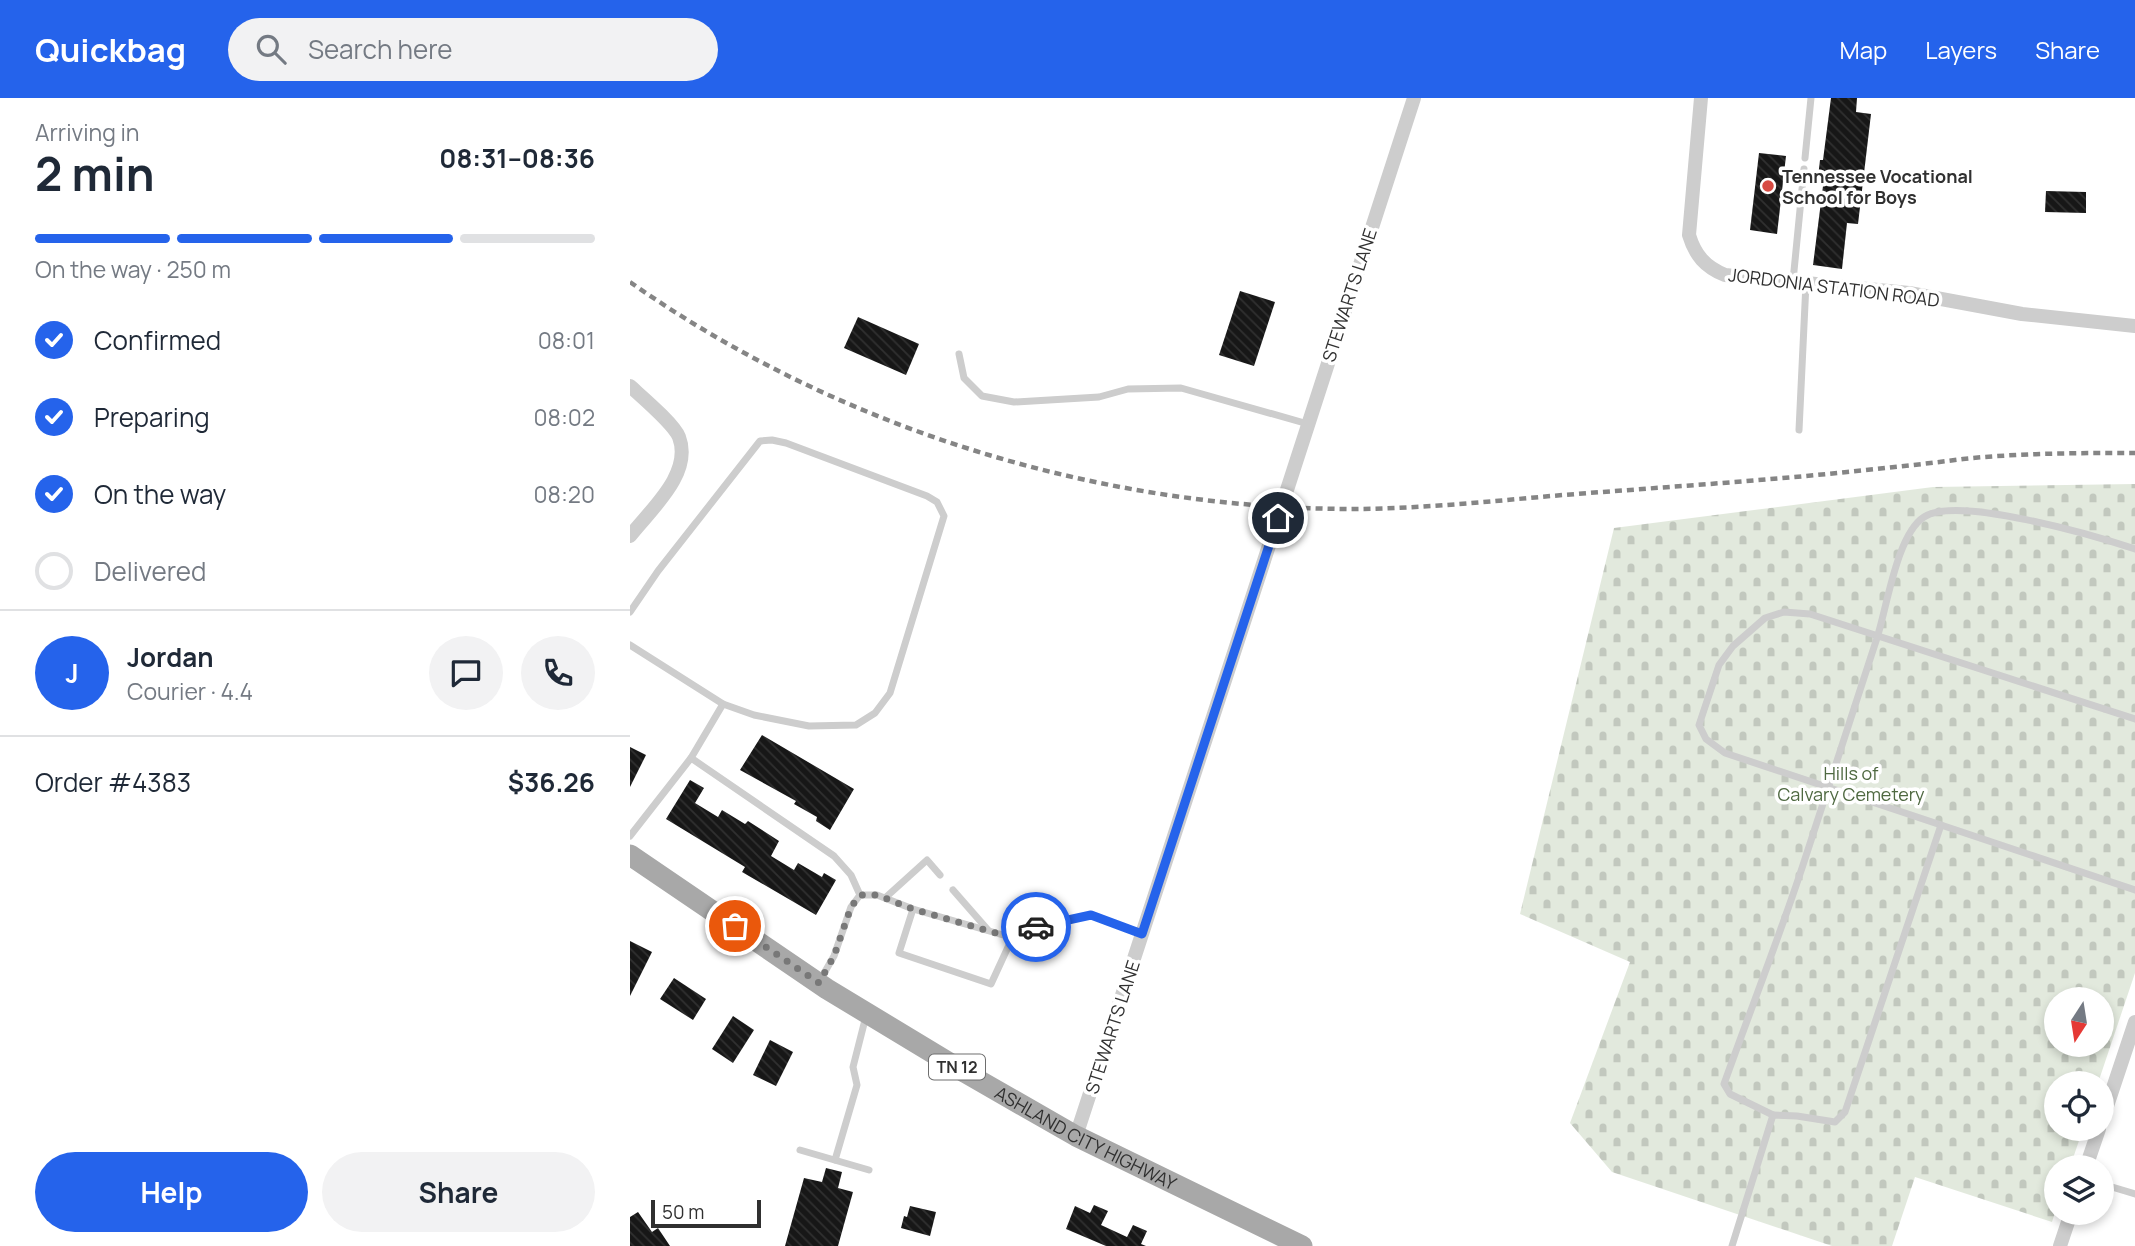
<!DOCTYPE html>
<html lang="en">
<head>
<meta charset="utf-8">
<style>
	:root { --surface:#fff; --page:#f2f2f3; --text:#1f2937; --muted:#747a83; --line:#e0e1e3; --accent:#2563eb }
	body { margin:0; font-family:Manrope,sans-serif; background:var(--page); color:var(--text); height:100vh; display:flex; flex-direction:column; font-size:26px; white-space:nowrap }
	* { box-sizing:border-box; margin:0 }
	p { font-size:23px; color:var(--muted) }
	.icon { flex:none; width:38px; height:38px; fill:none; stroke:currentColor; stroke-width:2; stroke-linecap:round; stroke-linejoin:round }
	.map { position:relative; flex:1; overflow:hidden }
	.sheet { display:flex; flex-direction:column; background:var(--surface); width:630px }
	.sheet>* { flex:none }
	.needle { width:46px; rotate:192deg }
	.tools { position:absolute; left:1414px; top:889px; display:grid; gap:14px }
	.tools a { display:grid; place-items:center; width:70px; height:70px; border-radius:50%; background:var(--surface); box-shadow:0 4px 10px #0003; font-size:35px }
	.scale { position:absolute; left:21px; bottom:18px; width:110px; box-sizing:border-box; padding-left:7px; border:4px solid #303030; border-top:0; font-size:19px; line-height:24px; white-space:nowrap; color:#303030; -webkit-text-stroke:5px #fff; paint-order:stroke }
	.pin { position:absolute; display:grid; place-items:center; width:60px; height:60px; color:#fff; margin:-30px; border:4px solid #fff; border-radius:50%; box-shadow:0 2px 7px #0007 }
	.courier { position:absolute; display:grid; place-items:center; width:70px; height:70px; margin:-35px; border:5px solid #2563eb; border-radius:50%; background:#fff; color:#222; box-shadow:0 2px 9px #0007 }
	.overview em { font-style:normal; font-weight:700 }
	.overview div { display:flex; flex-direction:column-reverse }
	.overview { display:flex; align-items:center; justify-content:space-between; height:119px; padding:0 35px }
	h1 { font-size:46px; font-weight:700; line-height:52px }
	.bar { display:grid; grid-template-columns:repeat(4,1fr); gap:10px 7px; align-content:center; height:84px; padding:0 35px }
	.bar i { height:9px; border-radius:5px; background:var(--line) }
	.bar .selected { background:var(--accent) }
	.bar p { grid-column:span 4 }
	.line { display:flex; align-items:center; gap:18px; padding:0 35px; border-top:2px solid var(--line) }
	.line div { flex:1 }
	.round { display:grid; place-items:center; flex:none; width:74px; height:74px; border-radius:37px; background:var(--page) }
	ol { padding:0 35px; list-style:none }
	li { display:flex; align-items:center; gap:21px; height:77px }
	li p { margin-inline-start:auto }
	li .icon { padding:7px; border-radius:50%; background:var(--accent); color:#fff; stroke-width:4 }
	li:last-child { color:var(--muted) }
	li i { width:38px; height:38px; border:4px solid var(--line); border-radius:50% }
	.primary-button { display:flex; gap:14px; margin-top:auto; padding:14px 35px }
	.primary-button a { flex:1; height:80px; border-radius:42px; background:var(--accent); color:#fff; font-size:28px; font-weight:700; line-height:80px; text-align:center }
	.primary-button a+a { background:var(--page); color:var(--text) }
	header { display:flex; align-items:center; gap:42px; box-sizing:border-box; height:98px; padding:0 35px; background:var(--accent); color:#fff }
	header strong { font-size:33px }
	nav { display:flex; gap:38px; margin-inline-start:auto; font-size:24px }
	.search { width:490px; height:63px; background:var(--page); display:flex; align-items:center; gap:18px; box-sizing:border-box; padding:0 24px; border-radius:38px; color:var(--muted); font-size:26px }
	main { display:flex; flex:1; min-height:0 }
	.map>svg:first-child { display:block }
	.cemetery { fill:url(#cemetery-stones); fill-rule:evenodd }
	.building { fill:url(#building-back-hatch) }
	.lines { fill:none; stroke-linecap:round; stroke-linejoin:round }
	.street-tunnel { stroke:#d6d6d6; stroke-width:14; stroke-dasharray:14 7; stroke-linecap:butt }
	.lane { stroke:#cdcdcd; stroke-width:7 }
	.street { stroke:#cdcdcd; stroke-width:14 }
	.primary { stroke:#a8a8a8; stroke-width:21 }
	.rail { stroke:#858585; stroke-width:4.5; stroke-dasharray:7 5; stroke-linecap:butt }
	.done { stroke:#787878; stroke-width:7; stroke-dasharray:0 12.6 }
	.route { stroke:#2563eb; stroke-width:9 }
	.poi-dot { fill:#d74b43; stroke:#fff; stroke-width:2.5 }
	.labels { text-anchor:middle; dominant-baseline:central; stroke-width:7; stroke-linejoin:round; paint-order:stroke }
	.shield { fill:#fff; stroke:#6e6e6e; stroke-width:2 }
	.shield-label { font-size:16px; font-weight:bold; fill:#303030 }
	.poi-label { font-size:18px; font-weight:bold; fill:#303030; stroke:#fff; text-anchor:start }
	.street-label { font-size:18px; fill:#303030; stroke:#fff }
	.park-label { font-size:18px; fill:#4f6941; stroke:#fff }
</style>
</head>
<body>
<header>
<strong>Quickbag</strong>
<div class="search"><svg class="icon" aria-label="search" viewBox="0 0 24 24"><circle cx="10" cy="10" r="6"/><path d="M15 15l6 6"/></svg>Search here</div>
<nav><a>Map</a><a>Layers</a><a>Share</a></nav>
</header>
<main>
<section class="sheet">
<div class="overview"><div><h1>2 min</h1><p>Arriving in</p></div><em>08:31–08:36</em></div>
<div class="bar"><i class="selected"></i><i class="selected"></i><i class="selected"></i><i></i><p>On the way · 250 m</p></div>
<ol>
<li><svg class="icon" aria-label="check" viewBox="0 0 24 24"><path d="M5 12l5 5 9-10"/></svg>Confirmed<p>08:01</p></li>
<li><svg class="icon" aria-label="check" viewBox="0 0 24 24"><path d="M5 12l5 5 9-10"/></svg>Preparing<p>08:02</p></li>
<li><svg class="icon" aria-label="check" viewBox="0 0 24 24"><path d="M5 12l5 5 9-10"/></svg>On the way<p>08:20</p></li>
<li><i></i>Delivered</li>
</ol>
<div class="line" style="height:126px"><b class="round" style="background:var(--accent);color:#fff">J</b><div><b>Jordan</b><p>Courier · 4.4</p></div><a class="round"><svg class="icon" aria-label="chat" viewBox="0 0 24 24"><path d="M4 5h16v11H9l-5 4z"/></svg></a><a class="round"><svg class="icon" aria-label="phone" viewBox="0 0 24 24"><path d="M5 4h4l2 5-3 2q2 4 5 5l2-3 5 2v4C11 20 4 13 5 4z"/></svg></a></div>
<div class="line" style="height:91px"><div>Order #4383</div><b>$36.26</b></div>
<div class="primary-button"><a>Help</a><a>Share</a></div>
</section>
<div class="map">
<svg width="1505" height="1148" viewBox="0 0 1505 1148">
	<defs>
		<pattern id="cemetery-stones" width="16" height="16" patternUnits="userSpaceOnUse" patternTransform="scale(1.75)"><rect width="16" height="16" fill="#e2e9dd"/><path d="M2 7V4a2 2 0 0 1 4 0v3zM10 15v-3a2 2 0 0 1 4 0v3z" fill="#c2c8be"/></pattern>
		<pattern id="building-back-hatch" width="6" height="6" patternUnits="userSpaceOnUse" patternTransform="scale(1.75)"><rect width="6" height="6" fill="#171717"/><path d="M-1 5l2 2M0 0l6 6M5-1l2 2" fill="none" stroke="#303030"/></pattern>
	</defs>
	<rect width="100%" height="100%" fill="#fff"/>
	<path class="cemetery" d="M1505,386V875L1468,985H1426V1031H1453L1440,1069H1426V1111L1422,1124L1285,1079L1262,1148H1202L982,1074L940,1025L1000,864L890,816L984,430L1303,389ZM1426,901H1472V947H1426Z"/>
	<g class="building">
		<polygon points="1201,0 1227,0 1226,14 1241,16 1228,126 1217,125 1212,171 1183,167 1194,80 1188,79 1190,62 1193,62"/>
		<polygon points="1129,55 1156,58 1147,136 1120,132"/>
		<polygon points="1416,93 1456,94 1456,115 1415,114"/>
		<polygon points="610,193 645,204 624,268 589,257"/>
		<polygon points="228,219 289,246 276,277 214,250"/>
		<polygon points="132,637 224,691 200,732 186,723 187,719 164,706 166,703 110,672"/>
		<polygon points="0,649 16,657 0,689"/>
		<polygon points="60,682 74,690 65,705 88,719 92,712 115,726 118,723 149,743 141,758 164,772 168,765 192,779 194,775 206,782 186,817 112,774 115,769 36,721"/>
		<polygon points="0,843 22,854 0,898"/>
		<polygon points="44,880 76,901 63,922 30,901"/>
		<polygon points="103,918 124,932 103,965 82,951"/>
		<polygon points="140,942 163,954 146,988 123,977"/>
		<polygon points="196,1070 212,1074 208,1090 223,1094 208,1148 155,1148 174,1080 192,1084"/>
		<polygon points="464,1107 478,1113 471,1127 497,1139 503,1127 517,1133 511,1146 516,1148 476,1148 436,1131 445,1108 460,1115"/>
		<polygon points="280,1108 306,1114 300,1138 271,1130 274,1118 277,1119"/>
		<polygon points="8,1114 22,1134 28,1130 40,1148 0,1148 0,1119"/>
	</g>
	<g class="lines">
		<polyline class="street-tunnel" points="648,420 656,395"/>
		<g class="lane">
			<polyline points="1175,60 1181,0"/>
			<polyline points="1163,183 1174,71"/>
			<polyline points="329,256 334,280 352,298 384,304 469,299 498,291 551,290 678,326"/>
			<polyline points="1169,332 1176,185"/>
			<polyline points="0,514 28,473 130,343 142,342 156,345 297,398 307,404 314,418 260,595 245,615 226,627 179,628 124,617 93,606"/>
			<polyline points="0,547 93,606 61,660"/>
			<polyline points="1311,727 1095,655 1076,641 1069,627 1089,567 1103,548 1135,520 1154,514 1180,516 1505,621"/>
			<polyline points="0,738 61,660 204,758 221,777 230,797"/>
			<polyline points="323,792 358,832"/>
			<polyline points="255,800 297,762 310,777"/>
			<polyline points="283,811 269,855 361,886 385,834"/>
			<polyline points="189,884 204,858 221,809 230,797 247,797 283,811 373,837 462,817 512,836"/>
			<path d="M1143,1017L1100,996L1094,986C1120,913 1149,840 1173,767C1198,691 1222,616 1247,540C1257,509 1267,436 1294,419C1327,397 1466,438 1505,451"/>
			<polyline points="170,1052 239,1072"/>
			<polyline points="205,1062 227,987 223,969 236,918"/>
			<polyline points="1472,1086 1505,1096"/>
			<polyline points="1102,1148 1143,1017 1167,1018 1205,1024 1215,1014 1311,727 1505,792"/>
		</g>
		<g class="street">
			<path d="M1071,0L1059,137C1065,157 1075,169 1095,177L1279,195L1392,216L1505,228"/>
			<path d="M0,288C12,299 44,326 49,339C63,376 20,412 0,438"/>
			<polyline points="656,395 784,0"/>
			<polyline points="1472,1023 1505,924"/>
			<polyline points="446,1038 648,420"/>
			<polyline points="1456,1069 1469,1031"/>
			<polyline points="1430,1148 1441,1115"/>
		</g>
		<path class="primary" id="s1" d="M0,757L197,891L336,975L446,1038L672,1148"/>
		<path class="rail" d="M0,184C208,330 465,410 719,411C786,411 854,404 921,398C1020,390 1119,384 1217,374C1256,370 1295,366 1333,361C1390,355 1448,355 1505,355"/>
	</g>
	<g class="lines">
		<polyline class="done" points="105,828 189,885 204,858 221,809 230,797 247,797 283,811 373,837 406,829"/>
		<polyline class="route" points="406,829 461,817 512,836 648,420"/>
	</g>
	<circle class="poi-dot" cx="1138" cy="88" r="7"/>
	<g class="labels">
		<rect class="shield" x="299" y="956.5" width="56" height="25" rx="5"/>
		<g class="shield-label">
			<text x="327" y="969">TN 12</text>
		</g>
		<g class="poi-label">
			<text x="1152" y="78">Tennessee Vocational<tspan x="1152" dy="21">School for Boys</tspan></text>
		</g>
		<g class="street-label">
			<text transform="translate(1204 189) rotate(7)">JORDONIA STATION ROAD</text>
			<text transform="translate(719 197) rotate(-72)">STEWARTS LANE</text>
			<text transform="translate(482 929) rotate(-72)">STEWARTS LANE</text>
			<text stroke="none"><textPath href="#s1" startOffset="537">ASHLAND CITY HIGHWAY</textPath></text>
		</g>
		<g class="park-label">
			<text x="1221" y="675">Hills of<tspan x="1221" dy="21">Calvary Cemetery</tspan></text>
		</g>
	</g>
</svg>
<div class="tools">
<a><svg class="needle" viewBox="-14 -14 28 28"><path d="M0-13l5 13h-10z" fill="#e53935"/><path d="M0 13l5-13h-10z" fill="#747a83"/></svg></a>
<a><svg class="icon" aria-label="locate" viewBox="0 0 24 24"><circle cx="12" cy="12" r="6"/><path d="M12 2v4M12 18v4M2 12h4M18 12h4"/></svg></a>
<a><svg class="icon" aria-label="layers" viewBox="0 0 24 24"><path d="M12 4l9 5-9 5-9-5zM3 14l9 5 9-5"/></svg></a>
</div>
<div class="scale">50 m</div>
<div class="pin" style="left:105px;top:828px;background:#ea580c"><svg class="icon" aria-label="bag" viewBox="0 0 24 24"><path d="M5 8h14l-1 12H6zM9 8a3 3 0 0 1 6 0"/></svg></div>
<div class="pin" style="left:648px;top:420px;background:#1f2937"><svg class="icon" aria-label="home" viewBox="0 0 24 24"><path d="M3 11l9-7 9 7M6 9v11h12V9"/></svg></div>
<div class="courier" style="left:406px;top:829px"><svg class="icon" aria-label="car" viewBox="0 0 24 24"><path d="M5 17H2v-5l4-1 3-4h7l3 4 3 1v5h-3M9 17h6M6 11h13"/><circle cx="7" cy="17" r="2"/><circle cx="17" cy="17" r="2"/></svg></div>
</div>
</main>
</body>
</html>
